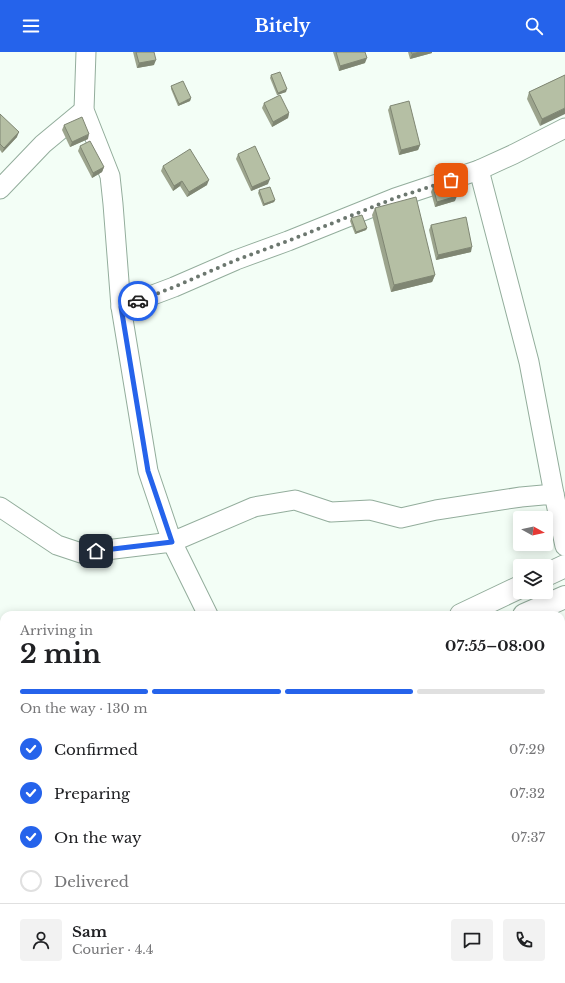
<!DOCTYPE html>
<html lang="en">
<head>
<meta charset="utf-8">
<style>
	:root { --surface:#fff; --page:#f2f2f2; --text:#202124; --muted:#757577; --line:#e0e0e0; --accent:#2563eb }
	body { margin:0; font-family:"Libre Baskerville",serif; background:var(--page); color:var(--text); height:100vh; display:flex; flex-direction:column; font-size:15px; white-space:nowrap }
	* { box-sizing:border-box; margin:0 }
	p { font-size:13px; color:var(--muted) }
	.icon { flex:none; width:22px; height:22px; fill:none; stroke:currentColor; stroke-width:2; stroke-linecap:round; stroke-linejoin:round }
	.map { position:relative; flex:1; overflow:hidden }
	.drawer { position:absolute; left:0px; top:559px; width:565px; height:372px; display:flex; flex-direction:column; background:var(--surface); border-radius:12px 12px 0 0; box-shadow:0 2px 10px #0003 }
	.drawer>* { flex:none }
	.needle { width:26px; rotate:98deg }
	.buttons { position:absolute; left:513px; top:459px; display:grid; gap:8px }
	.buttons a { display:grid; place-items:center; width:40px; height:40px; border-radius:4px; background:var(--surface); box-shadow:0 2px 10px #0003; font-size:20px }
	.pin { position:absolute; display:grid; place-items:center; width:34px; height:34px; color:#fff; margin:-17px; border-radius:8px; box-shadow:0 2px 6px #0006 }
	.courier { position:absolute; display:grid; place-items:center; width:40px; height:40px; margin:-20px; border:3px solid #2563eb; border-radius:50%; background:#fff; color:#222; box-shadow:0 1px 5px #0007 }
	.head em { font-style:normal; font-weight:800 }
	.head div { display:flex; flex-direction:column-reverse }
	.head { display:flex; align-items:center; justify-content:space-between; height:68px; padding:0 20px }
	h1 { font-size:26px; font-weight:800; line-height:30px }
	.bar { display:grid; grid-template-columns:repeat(4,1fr); gap:6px 4px; align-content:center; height:48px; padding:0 20px }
	.bar i { height:5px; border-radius:3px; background:var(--line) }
	.bar .selected { background:var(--accent) }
	.bar p { grid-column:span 4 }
	.line { display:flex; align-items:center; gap:10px; padding:0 20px; border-top:1px solid var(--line) }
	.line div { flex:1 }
	.round { display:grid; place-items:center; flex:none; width:42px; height:42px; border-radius:4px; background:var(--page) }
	ol { padding:0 20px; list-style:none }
	li { display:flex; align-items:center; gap:12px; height:44px }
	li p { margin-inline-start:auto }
	li .icon { padding:4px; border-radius:50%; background:var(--accent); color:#fff; stroke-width:4 }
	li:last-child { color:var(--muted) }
	li i { width:22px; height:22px; border:2px solid var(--line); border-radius:50% }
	header { display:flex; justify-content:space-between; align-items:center; height:52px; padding:0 20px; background:var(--accent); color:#fff; font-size:18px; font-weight:800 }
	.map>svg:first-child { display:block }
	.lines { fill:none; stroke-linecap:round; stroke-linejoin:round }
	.street-casing { stroke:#93ad9c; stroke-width:21 }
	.secondary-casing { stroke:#93ad9c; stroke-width:24 }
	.street { stroke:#fff; stroke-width:19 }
	.secondary { stroke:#fff; stroke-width:22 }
	.wall { fill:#9ca48d }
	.shaded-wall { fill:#7f8673 }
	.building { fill:#b5bfa4; stroke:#7f8673 }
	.done { stroke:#6c776f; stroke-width:4; stroke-dasharray:0 7.2 }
	.route { stroke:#2563eb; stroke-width:5 }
</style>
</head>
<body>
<header><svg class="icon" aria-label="menu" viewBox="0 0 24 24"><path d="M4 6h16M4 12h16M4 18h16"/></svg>Bitely<svg class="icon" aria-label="search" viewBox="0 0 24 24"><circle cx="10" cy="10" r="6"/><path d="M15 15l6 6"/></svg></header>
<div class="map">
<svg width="565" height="931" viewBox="0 0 565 931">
	<rect width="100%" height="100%" fill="#f3fef6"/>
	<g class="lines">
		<g class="street-casing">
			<g id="street">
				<polyline points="86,0 84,58 110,124 113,152 121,255 148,419 172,490 254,455 295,448 331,460 370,458 401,466 436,458 521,445 554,442 565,494"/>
				<polyline points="479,118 529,310 554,442"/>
				<polyline points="0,137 43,92 84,58"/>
				<polyline points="121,255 174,235 236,208 288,189 395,146 479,118 514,102 565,76"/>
				<polyline points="0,455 57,493 81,501 172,490 208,563"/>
				<polyline points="332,927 332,931"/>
			</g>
		</g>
		<g class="secondary-casing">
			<g id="secondary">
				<polyline points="546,523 565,514"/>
				<polyline points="461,563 520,535"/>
				<polyline points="524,563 565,545"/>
				<polyline points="0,770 4,769"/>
				<polyline points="0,804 4,802"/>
			</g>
		</g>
		<use href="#street" class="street"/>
		<use href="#secondary" class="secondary"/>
	</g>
	<g class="wall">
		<polygon points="133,0 154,0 154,13 137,16"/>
		<polygon points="333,0 365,0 365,11 339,19"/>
		<polygon points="408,0 432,0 432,1 410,7"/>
		<polygon points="271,23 286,40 277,43 270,26"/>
		<polygon points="565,23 540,74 527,47 529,40"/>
		<polygon points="171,34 191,46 190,49 178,54 171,37"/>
		<polygon points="264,51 289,61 288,66 272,75 262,56"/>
		<polygon points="390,54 420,93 418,98 399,103 388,58"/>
		<polygon points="0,62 17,85 2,101 0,98"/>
		<polygon points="64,73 88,87 70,95 62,78"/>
		<polygon points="80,94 104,115 102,120 92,126 78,99"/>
		<polygon points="238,102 268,132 251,139 236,107"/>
		<polygon points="163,114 207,133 187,145 180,134 173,139 161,119"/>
		<polygon points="433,135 455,149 435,155 431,140"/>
		<polygon points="259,138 275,148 274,150 263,154 258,141"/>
		<polygon points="375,156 435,223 432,230 391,240 372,163"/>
		<polygon points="351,166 367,176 366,178 355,182 350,169"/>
		<polygon points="431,173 471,200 436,208 429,178"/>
	</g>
	<g class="shaded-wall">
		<polygon points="420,0 432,0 432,1 410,7 412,2"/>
		<polygon points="367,6 365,11 339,19 340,14"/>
		<polygon points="156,8 154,13 137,16 139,11"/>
		<polygon points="287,37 286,40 277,43 278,41"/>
		<polygon points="191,46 190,49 178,54 179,52"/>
		<polygon points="565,56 565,62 540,74 542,67"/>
		<polygon points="289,61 288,66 272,75 273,70"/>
		<polygon points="19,80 17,85 2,101 4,96"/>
		<polygon points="89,82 88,87 70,95 72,90"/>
		<polygon points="420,93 418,98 399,103 401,98"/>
		<polygon points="104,115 102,120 92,126 93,121"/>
		<polygon points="270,127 268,132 251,139 252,135"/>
		<polygon points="209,128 207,133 187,145 189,140"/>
		<polygon points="182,129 180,134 173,139 174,134"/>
		<polygon points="457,144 455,149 435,155 437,150"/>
		<polygon points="275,148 274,150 263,154 264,152"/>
		<polygon points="367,176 366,178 355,182 356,180"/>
		<polygon points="472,195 471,200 436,208 438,203"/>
		<polygon points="435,223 432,230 391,240 394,233"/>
	</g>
	<g class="building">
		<polygon points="136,0 154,0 156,8 139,11"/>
		<polygon points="336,0 365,0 367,6 340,14"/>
		<polygon points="411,0 420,0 412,2"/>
		<polygon points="280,20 287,37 278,41 271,23"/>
		<polygon points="565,23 565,56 542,67 529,40"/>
		<polygon points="183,29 191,46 179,52 171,34"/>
		<polygon points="280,43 289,61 273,70 264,51"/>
		<polygon points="409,49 420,93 401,98 390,54"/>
		<polygon points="0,62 19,80 4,96 0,92"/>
		<polygon points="82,65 89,82 72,90 64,73"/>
		<polygon points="90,89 104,115 93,121 80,94"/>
		<polygon points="255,94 270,127 252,135 238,102"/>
		<polygon points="190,97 209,128 189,140 182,129 174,134 163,114"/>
		<polygon points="453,129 457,144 437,150 433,135"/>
		<polygon points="270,135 275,148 264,152 259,138"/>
		<polygon points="416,145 435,223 394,233 375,156"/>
		<polygon points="362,163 367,176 356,180 351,166"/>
		<polygon points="466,165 472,195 438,203 431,173"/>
	</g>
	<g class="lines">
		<polyline class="done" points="138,249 174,235 236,208 288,189 395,146 451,128"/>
		<polyline class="route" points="96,499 172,490 148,419 121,255 138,249"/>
	</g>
</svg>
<div class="buttons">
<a><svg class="needle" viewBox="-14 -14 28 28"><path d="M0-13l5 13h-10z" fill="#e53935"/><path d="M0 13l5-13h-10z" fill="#757577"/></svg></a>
<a><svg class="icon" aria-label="layers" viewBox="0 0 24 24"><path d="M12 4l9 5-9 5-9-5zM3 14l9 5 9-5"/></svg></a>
</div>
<div class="pin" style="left:451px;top:128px;background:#ea580c"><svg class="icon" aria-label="bag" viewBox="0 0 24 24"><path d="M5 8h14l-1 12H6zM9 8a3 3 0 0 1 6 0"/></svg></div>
<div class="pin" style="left:96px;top:499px;background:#1f2937"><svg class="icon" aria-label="home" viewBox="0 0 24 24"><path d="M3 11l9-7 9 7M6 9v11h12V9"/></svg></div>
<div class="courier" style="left:138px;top:249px"><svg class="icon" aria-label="car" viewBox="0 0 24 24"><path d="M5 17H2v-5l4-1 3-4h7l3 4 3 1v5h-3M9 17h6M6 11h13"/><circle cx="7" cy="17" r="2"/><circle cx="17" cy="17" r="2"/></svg></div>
<section class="drawer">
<div class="head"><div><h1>2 min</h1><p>Arriving in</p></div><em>07:55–08:00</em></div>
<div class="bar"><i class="selected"></i><i class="selected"></i><i class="selected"></i><i></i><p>On the way · 130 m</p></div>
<ol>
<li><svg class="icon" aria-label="check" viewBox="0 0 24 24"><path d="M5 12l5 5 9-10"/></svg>Confirmed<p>07:29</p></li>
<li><svg class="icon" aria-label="check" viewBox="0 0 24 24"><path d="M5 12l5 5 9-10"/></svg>Preparing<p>07:32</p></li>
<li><svg class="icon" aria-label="check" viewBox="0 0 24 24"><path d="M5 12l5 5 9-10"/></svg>On the way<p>07:37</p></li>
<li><i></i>Delivered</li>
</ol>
<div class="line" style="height:72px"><a class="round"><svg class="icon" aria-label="person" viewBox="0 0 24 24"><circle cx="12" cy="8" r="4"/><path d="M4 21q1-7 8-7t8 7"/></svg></a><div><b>Sam</b><p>Courier · 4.4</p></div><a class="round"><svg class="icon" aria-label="chat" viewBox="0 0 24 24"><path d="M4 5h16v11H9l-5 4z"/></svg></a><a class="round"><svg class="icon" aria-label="phone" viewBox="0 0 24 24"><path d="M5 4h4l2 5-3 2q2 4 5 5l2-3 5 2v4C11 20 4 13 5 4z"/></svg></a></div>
</section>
</div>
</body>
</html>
